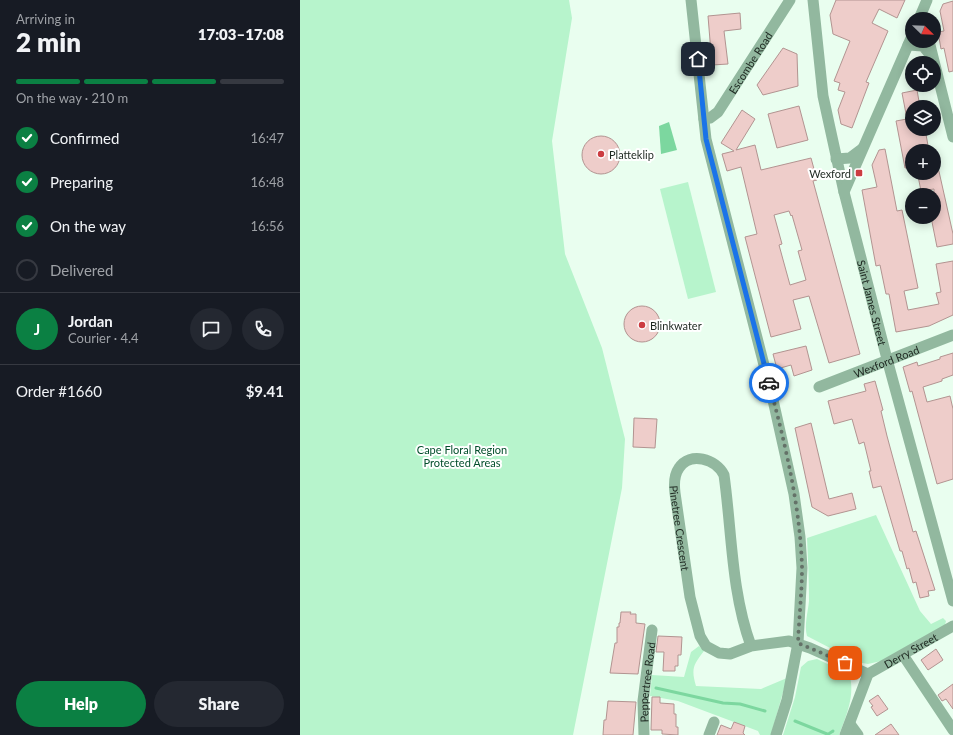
<!DOCTYPE html>
<html lang="en">
<head>
<meta charset="utf-8">
<style>
	:root { --surface:#171b24; --page:#242831; --text:#f1f3f6; --muted:#9ea1a6; --line:#363941; --accent:#0b8043 }
	body { margin:0; font-family:Lato,sans-serif; background:var(--page); color:var(--text); height:100vh; display:flex; flex-direction:column; font-size:15px; white-space:nowrap }
	* { box-sizing:border-box; margin:0 }
	p { font-size:13px; color:var(--muted) }
	.icon { flex:none; width:22px; height:22px; fill:none; stroke:currentColor; stroke-width:2; stroke-linecap:round; stroke-linejoin:round }
	.map { position:relative; flex:1; overflow:hidden }
	.drawer { display:flex; flex-direction:column; background:var(--surface); width:300px }
	.drawer>* { flex:none }
	.needle { width:26px; rotate:113deg }
	.fabs { position:absolute; left:605px; top:12px; display:grid; gap:8px }
	.fabs a { display:grid; place-items:center; width:36px; height:36px; border-radius:50%; background:var(--surface); box-shadow:0 2px 10px #0003; font-size:20px }
	.pin { position:absolute; display:grid; place-items:center; width:34px; height:34px; color:#fff; margin:-17px; border-radius:8px; box-shadow:0 2px 6px #0006 }
	.courier { position:absolute; display:grid; place-items:center; width:40px; height:40px; margin:-20px; border:3px solid #1a73e8; border-radius:50%; background:#fff; color:#222; box-shadow:0 1px 5px #0007 }
	.headline em { font-style:normal; font-weight:800 }
	.headline div { display:flex; flex-direction:column-reverse }
	.headline { display:flex; align-items:center; justify-content:space-between; height:68px; padding:0 16px }
	h1 { font-size:26px; font-weight:800; line-height:30px }
	.bar { display:grid; grid-template-columns:repeat(4,1fr); gap:6px 4px; align-content:center; height:48px; padding:0 16px }
	.bar i { height:5px; border-radius:3px; background:var(--line) }
	.bar .on { background:var(--accent) }
	.bar p { grid-column:span 4 }
	.line { display:flex; align-items:center; gap:10px; padding:0 16px; border-top:1px solid var(--line) }
	.line div { flex:1 }
	.round { display:grid; place-items:center; flex:none; width:42px; height:42px; border-radius:21px; background:var(--page) }
	ol { padding:0 16px; list-style:none }
	li { display:flex; align-items:center; gap:12px; height:44px }
	li p { margin-inline-start:auto }
	li .icon { padding:4px; border-radius:50%; background:var(--accent); color:#fff; stroke-width:4 }
	li:last-child { color:var(--muted) }
	li i { width:22px; height:22px; border:2px solid var(--line); border-radius:50% }
	.button { display:flex; gap:8px; margin-top:auto; padding:8px 16px }
	.button a { flex:1; height:46px; border-radius:24px; background:var(--accent); color:#fff; font-size:16px; font-weight:800; line-height:46px; text-align:center }
	.button a+a { background:var(--page); color:var(--text) }
	main { display:flex; flex:1; min-height:0 }
	.map>svg:first-child { display:block }
	.green { fill:#b7f4cc }
	.water { fill:#7cd79f }
	.lines { fill:none; stroke-linecap:round; stroke-linejoin:round }
	.stream { stroke:#7cd79f; stroke-width:3 }
	.building { fill:#eecdca; stroke:#b29491; fill-rule:evenodd }
	.street { stroke:#92b89f; stroke-width:11 }
	.done { stroke:#647268; stroke-width:4; stroke-dasharray:0 7.2 }
	.route { stroke:#1a73e8; stroke-width:5 }
	.poi-dot { fill:#cc3c41; stroke:#fff; stroke-width:1.5 }
	.labels { text-anchor:middle; dominant-baseline:central; stroke-width:4; stroke-linejoin:round; paint-order:stroke }
	.street-label { font-size:11px; fill:#1d2720; stroke:#fff }
	.poi-label { font-size:11px; fill:#1d2720; stroke:#fff; text-anchor:start }
	.park-label { font-size:11px; fill:#024e2b; stroke:#fff }
</style>
</head>
<body>
<main>
<section class="drawer">
<div class="headline"><div><h1>2 min</h1><p>Arriving in</p></div><em>17:03–17:08</em></div>
<div class="bar"><i class="on"></i><i class="on"></i><i class="on"></i><i></i><p>On the way · 210 m</p></div>
<ol>
<li><svg class="icon" aria-label="check" viewBox="0 0 24 24"><path d="M5 12l5 5 9-10"/></svg>Confirmed<p>16:47</p></li>
<li><svg class="icon" aria-label="check" viewBox="0 0 24 24"><path d="M5 12l5 5 9-10"/></svg>Preparing<p>16:48</p></li>
<li><svg class="icon" aria-label="check" viewBox="0 0 24 24"><path d="M5 12l5 5 9-10"/></svg>On the way<p>16:56</p></li>
<li><i></i>Delivered</li>
</ol>
<div class="line" style="height:72px"><b class="round" style="background:var(--accent);color:#fff">J</b><div><b>Jordan</b><p>Courier · 4.4</p></div><a class="round"><svg class="icon" aria-label="chat" viewBox="0 0 24 24"><path d="M4 5h16v11H9l-5 4z"/></svg></a><a class="round"><svg class="icon" aria-label="phone" viewBox="0 0 24 24"><path d="M5 4h4l2 5-3 2q2 4 5 5l2-3 5 2v4C11 20 4 13 5 4z"/></svg></a></div>
<div class="line" style="height:52px"><div>Order #1660</div><b>$9.41</b></div>
<div class="button"><a>Help</a><a>Share</a></div>
</section>
<div class="map">
<svg width="653" height="735" viewBox="0 0 653 735">
	<rect width="100%" height="100%" fill="#e9feef"/>
	<g class="green">
		<polygon points="0,0 269,0 272,18 252,141 265,254 302,348 325,439 322,488 273,735 0,735"/>
		<polygon points="388,182 416,292 388,299 360,189"/>
		<path d="M576,515L620,611L631,624L643,618L646,621L645,625L581,661L568,664L557,662L507,636C504,625 508,612 509,601C509,580 508,559 507,538Z"/>
		<path d="M399,646L404,651C393,665 391,669 396,686L461,689L487,678L471,735H460L458,731L378,701L350,696L352,675L384,677L391,652Z"/>
		<path d="M517,659L549,674C556,693 546,717 539,735H483L495,697L501,667L508,661Z"/>
	</g>
	<polygon class="water" points="369,122 377,150 361,154 359,126"/>
	<g class="lines">
		<g class="stream">
			<polyline points="356,688 423,703 440,704 465,711"/>
			<polyline points="495,721 527,734"/>
			<polyline points="527,735 533,731"/>
		</g>
	</g>
	<g class="building">
		<polygon points="536,0 605,0 597,18 579,9 572,23 588,31 566,82 569,83 552,128 541,124 538,110 545,92 538,90 540,83 534,81 550,41 533,34 530,15"/>
		<polygon points="653,1 653,71 649,72 644,48 641,49 638,32 644,31 640,11 643,4"/>
		<polygon points="440,13 441,29 424,31 428,64 412,65 408,16"/>
		<polygon points="483,48 497,54 498,86 463,95 457,85"/>
		<polygon points="617,90 620,107 612,107 612,129 625,129 629,151 612,151 612,167 605,168 596,121 607,119 602,93"/>
		<polygon points="499,106 508,140 477,148 468,114"/>
		<path d="M442,110L455,119L436,150L455,145L461,170L511,158L517,180L513,181L560,354L529,363L509,296L493,300L501,329L471,337L445,237L457,234L441,167L427,171L422,154L434,151L421,143ZM489,211L491,216L492,215L502,250L498,251L506,280L490,285L479,245L482,244L474,215Z"/>
		<circle cx="301" cy="155" r="19"/>
		<polygon points="585,149 597,211 602,210 618,288 604,291 608,310 639,304 636,293 641,292 636,264 653,261 653,315 629,326 596,332 589,294 586,294 580,265 576,266 562,190 577,187 572,165 579,150"/>
		<polygon points="634,167 638,167 653,234 653,244 637,247 631,217 634,217 634,189 621,191 618,176 634,173"/>
		<circle cx="342" cy="324" r="18"/>
		<polygon points="506,346 512,370 494,376 491,365 477,369 473,354"/>
		<polygon points="653,353 653,375 642,379 642,381 623,387 627,402 650,396 653,409 653,479 637,484 612,391 610,392 603,367 617,362 618,366 640,359 640,357"/>
		<polygon points="575,381 583,410 581,411 587,436 613,532 616,531 635,590 628,591 629,596 620,598 616,582 613,583 609,568 607,569 602,551 600,551 581,486 573,488 569,471 571,471 564,442 559,444 552,419 534,424 528,401 566,391 564,384"/>
		<polygon points="334,418 357,419 355,448 333,447"/>
		<polygon points="511,423 529,499 552,493 556,509 528,516 512,507 495,428"/>
		<polygon points="321,612 331,612 330,614 336,614 336,623 345,624 338,674 310,673 315,643 317,643 317,627 319,627 319,623 320,623"/>
		<polygon points="358,636 382,637 381,655 378,655 378,666 375,666 375,671 363,671 364,652 356,652"/>
		<polygon points="636,649 643,660 628,670 621,660"/>
		<polygon points="653,684 653,709 646,699 642,701 638,695"/>
		<polygon points="578,695 588,709 577,716 571,707 573,706 569,701"/>
		<polygon points="352,697 360,697 360,703 374,704 374,714 376,714 376,727 378,727 378,735 362,734 362,730 351,730"/>
		<polygon points="308,701 336,702 333,735 303,735 304,720 306,720"/>
		<polygon points="434,722 445,726 443,733 445,735 417,735 421,725 431,729"/>
		<polygon points="591,724 599,735 575,735"/>
	</g>
	<g class="lines">
		<g class="street">
			<polyline points="391,0 406,139 473,400 494,494 500,537 502,568 498,643 487,700 476,735"/>
			<path id="s1" d="M513,0L523,96L544,192L587,359L653,601"/>
			<polyline points="619,19 627,0"/>
			<polyline points="629,41 653,137"/>
			<polyline points="608,45 623,46 632,57"/>
			<path id="s2" d="M404,119L410,118L418,112L490,0"/>
			<polyline points="536,159 550,158 562,149"/>
			<polyline points="544,192 612,36"/>
			<path id="s3" d="M519,387L653,335"/>
			<path id="s4" d="M451,646C431,591 432,532 424,475C416,459 390,451 379,468C374,475 374,485 375,493L390,597L400,636L406,646L419,653L430,654L451,646L489,641L510,648L568,674"/>
			<polyline points="603,655 653,730"/>
			<polyline points="550,724 558,735"/>
			<path id="s5" d="M344,735L343,701L352,630"/>
			<polyline points="409,735 414,722"/>
			<path id="s6" d="M545,735L568,674L653,626"/>
		</g>
	</g>
	<g class="lines">
		<path class="done" d="M469,383C485,443 500,505 502,567C502,592 499,618 498,643L545,663"/>
		<polyline class="route" points="398,59 406,139 469,383"/>
	</g>
	<g class="poi-dot">
		<circle cx="301" cy="154" r="4"/>
		<rect x="555" y="169" width="8" height="8" rx="2"/>
		<circle cx="342" cy="325" r="4"/>
	</g>
	<g class="labels">
		<g class="street-label">
			<text stroke="none"><textPath href="#s2" startOffset="75">Escombe Road</textPath></text>
			<text stroke="none"><textPath href="#s1" startOffset="309">Saint James Street</textPath></text>
			<text stroke="none"><textPath href="#s3" startOffset="72">Wexford Road</textPath></text>
			<text stroke="none"><textPath href="#s4" startOffset="289">Pinetree Crescent</textPath></text>
			<text stroke="none"><textPath href="#s6" startOffset="114">Derry Street</textPath></text>
			<text stroke="none"><textPath href="#s5" startOffset="53">Peppertree Road</textPath></text>
		</g>
		<g class="poi-label">
			<text x="309" y="154">Platteklip</text>
			<text x="551" y="173" text-anchor="end">Wexford</text>
			<text x="350" y="325">Blinkwater</text>
		</g>
		<g class="park-label">
			<text x="162" y="449">Cape Floral Region<tspan x="162" dy="13">Protected Areas</tspan></text>
		</g>
	</g>
</svg>
<div class="fabs">
<a><svg class="needle" viewBox="-14 -14 28 28"><path d="M0-13l5 13h-10z" fill="#e53935"/><path d="M0 13l5-13h-10z" fill="#9ea1a6"/></svg></a>
<a><svg class="icon" aria-label="locate" viewBox="0 0 24 24"><circle cx="12" cy="12" r="6"/><path d="M12 2v4M12 18v4M2 12h4M18 12h4"/></svg></a>
<a><svg class="icon" aria-label="layers" viewBox="0 0 24 24"><path d="M12 4l9 5-9 5-9-5zM3 14l9 5 9-5"/></svg></a>
<a>+</a>
<a>−</a>
</div>
<div class="pin" style="left:545px;top:663px;background:#ea580c"><svg class="icon" aria-label="bag" viewBox="0 0 24 24"><path d="M5 8h14l-1 12H6zM9 8a3 3 0 0 1 6 0"/></svg></div>
<div class="pin" style="left:398px;top:59px;background:#1f2937"><svg class="icon" aria-label="home" viewBox="0 0 24 24"><path d="M3 11l9-7 9 7M6 9v11h12V9"/></svg></div>
<div class="courier" style="left:469px;top:383px"><svg class="icon" aria-label="car" viewBox="0 0 24 24"><path d="M5 17H2v-5l4-1 3-4h7l3 4 3 1v5h-3M9 17h6M6 11h13"/><circle cx="7" cy="17" r="2"/><circle cx="17" cy="17" r="2"/></svg></div>
</div>
</main>
</body>
</html>
